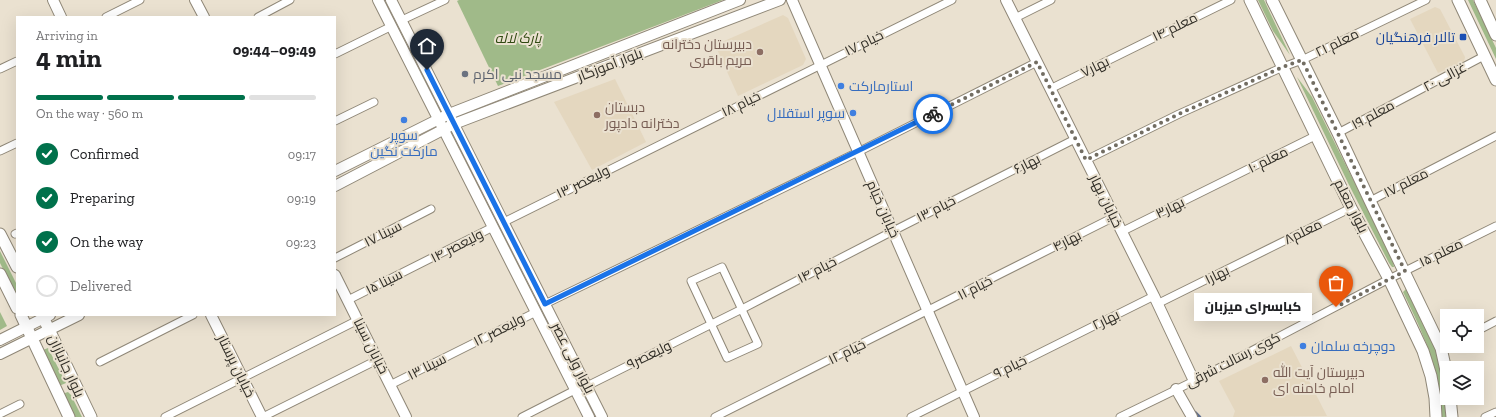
<!DOCTYPE html>
<html lang="en">
<head>
<meta charset="utf-8">
<style>
	:root { --surface:#fff; --page:#f6f6f6; --text:#202124; --muted:#757577; --line:#e0e0e0; --accent:#00714b }
	body { margin:0; font-family:"Zilla Slab",Cairo,serif; background:var(--page); color:var(--text); height:100vh; display:flex; flex-direction:column; font-size:15px; white-space:nowrap }
	* { box-sizing:border-box; margin:0 }
	p { font-size:13px; color:var(--muted) }
	.icon { flex:none; width:22px; height:22px; fill:none; stroke:currentColor; stroke-width:2; stroke-linecap:round; stroke-linejoin:round }
	.map { position:relative; flex:1; overflow:hidden }
	.panel { position:absolute; left:16px; top:16px; width:320px; height:300px; display:flex; flex-direction:column; background:var(--surface); border-radius:0px; box-shadow:0 4px 16px #0002 }
	.panel>* { flex:none }
	.tools { position:absolute; left:1440px; top:309px; display:grid; gap:8px }
	.tools a { display:grid; place-items:center; width:44px; height:44px; border-radius:0px; background:var(--surface); box-shadow:0 4px 16px #0002; font-size:20px }
	.pin { position:absolute; display:grid; place-items:center; width:34px; height:34px; color:#fff; margin:-41px -17px; border-radius:50% 50% 50% 0; rotate:-45deg; box-shadow:0 0 4px #0007 }
	.pin .icon { rotate:45deg }
	.courier { position:absolute; display:grid; place-items:center; width:40px; height:40px; margin:-20px; border:3px solid #1a73e8; border-radius:50%; background:#fff; color:#222; box-shadow:0 1px 5px #0007 }
	.bubble { position:absolute; height:28px; border-radius:0px; background:var(--surface); box-shadow:0 4px 16px #0002; font-size:13px; font-weight:800; line-height:28px; text-align:center }
	.overview em { font-style:normal; font-weight:800 }
	.overview div { display:flex; flex-direction:column-reverse }
	.overview { display:flex; align-items:center; justify-content:space-between; height:68px; padding:0 20px }
	h1 { font-size:26px; font-weight:800; line-height:30px }
	.bar { display:grid; grid-template-columns:repeat(4,1fr); gap:6px 4px; align-content:center; height:48px; padding:0 20px }
	.bar i { height:5px; border-radius:3px; background:var(--line) }
	.bar .on { background:var(--accent) }
	.bar p { grid-column:span 4 }
	ol { padding:0 20px; list-style:none }
	li { display:flex; align-items:center; gap:12px; height:44px }
	li p { margin-inline-start:auto }
	li .icon { padding:4px; border-radius:50%; background:var(--accent); color:#fff; stroke-width:4 }
	li:last-child { color:var(--muted) }
	li i { width:22px; height:22px; border:2px solid var(--line); border-radius:50% }
	.map>svg:first-child { display:block }
	.built { fill:#e4d7bf }
	.green { fill:#a0ba89 }
	.lines { fill:none; stroke-linecap:round; stroke-linejoin:round }
	.stream { stroke:#617090; stroke-width:2.5 }
	.street-casing { stroke:#8f8777; stroke-width:9 }
	.secondary-casing { stroke:#8f8777; stroke-width:12 }
	.primary-casing { stroke:#8f8777; stroke-width:13 }
	.street { stroke:#fff; stroke-width:7 }
	.secondary { stroke:#fff; stroke-width:10 }
	.primary { stroke:#fff; stroke-width:11 }
	.done { stroke:#726d62; stroke-width:4; stroke-dasharray:0 7.2 }
	.route { stroke:#1a73e8; stroke-width:5 }
	.transit-dot { fill:#1a4fb4; stroke:#eae1d0; stroke-width:1.5 }
	.education-dot { fill:#8d6e63; stroke:#eae1d0; stroke-width:1.5 }
	.worship-dot { fill:#6b7280; stroke:#eae1d0; stroke-width:1.5 }
	.shop-dot { fill:#3f7fe0; stroke:#eae1d0; stroke-width:1.5 }
	.labels { text-anchor:middle; dominant-baseline:central; stroke-width:4; stroke-linejoin:round; paint-order:stroke }
	.street-label { font-size:14px; fill:#312e27; stroke:#eae1d0 }
	.transit-label { font-size:14px; fill:#164399; stroke:#eae1d0; text-anchor:end }
	.park-label { font-size:14px; font-style:italic; fill:#304911; stroke:#eae1d0 }
	.education-label { font-size:14px; fill:#785e54; stroke:#eae1d0; text-anchor:start }
	.worship-label { font-size:14px; fill:#5b616d; stroke:#eae1d0; text-anchor:start }
	.shop-label { font-size:14px; fill:#366cbe; stroke:#eae1d0; text-anchor:start }
</style>
</head>
<body>
<div class="map">
<svg width="1496" height="417" viewBox="0 0 1496 417">
	<rect width="100%" height="100%" fill="#eae1d0"/>
	<g class="built">
		<polygon points="1435,7 1440,9 1465,57 1464,62 1438,73 1410,19"/>
		<polygon points="783,15 788,18 806,59 803,65 738,96 715,45"/>
		<polygon points="615,79 646,142 592,170 554,102"/>
		<polygon points="1291,346 1327,416 1233,417 1235,411 1219,381"/>
	</g>
	<g class="green">
		<polygon points="459,0 723,0 498,86 457,1"/>
		<polygon points="1258,0 1264,0 1290,55 1273,31"/>
		<polygon points="1468,0 1473,0 1496,48 1496,59"/>
		<polygon points="1297,77 1312,97 1393,260 1394,267 1392,267 1389,263 1350,187"/>
		<polygon points="0,251 17,285 17,297 0,263"/>
		<path d="M1406,289L1409,292L1436,350L1444,381L1446,417H1442C1442,372 1423,334 1404,294L1403,292Z"/>
		<polygon points="0,312 7,326 0,330"/>
		<polygon points="48,348 66,383 59,386 43,350"/>
		<polygon points="68,392 71,395 82,417 75,417 65,396 65,393"/>
	</g>
	<g class="lines">
		<polyline class="stream" points="1195,412 1200,417"/>
		<g class="street-casing">
			<g id="street">
				<polyline points="106,17 140,0"/>
				<polyline points="258,17 290,0"/>
				<polyline points="1015,18 1051,0"/>
				<polyline points="402,20 445,0"/>
				<polyline points="335,54 392,26"/>
				<polyline points="0,69 17,61"/>
				<polyline points="1050,89 1231,0"/>
				<polyline points="335,121 374,102"/>
				<polyline points="1338,133 1484,56"/>
				<polyline points="0,151 17,143"/>
				<polyline points="1086,160 1179,114 1283,67 1302,60 1426,0"/>
				<polyline points="1370,201 1496,136"/>
				<polyline points="504,222 952,0"/>
				<polyline points="1121,232 1317,135"/>
				<polyline points="15,234 17,233"/>
				<polyline points="335,258 431,209"/>
				<polygon points="722,267 758,344 727,358 691,281"/>
				<polyline points="348,300 493,227"/>
				<polyline points="545,304 858,152 1037,62"/>
				<polyline points="1157,304 1351,208"/>
				<polyline points="1477,331 1496,321"/>
				<polyline points="100,362 193,315"/>
				<polyline points="390,385 536,312"/>
				<polyline points="587,386 742,309 893,231 1075,139"/>
				<polyline points="0,414 20,404"/>
				<polyline points="165,417 358,320"/>
				<polyline points="263,417 377,360"/>
				<polyline points="522,417 575,390"/>
				<polyline points="715,417 1114,217"/>
				<polyline points="911,417 1154,296"/>
				<polyline points="1120,417 1194,381 1389,279 1496,226"/>
				<polyline points="1485,417 1496,412"/>
			</g>
		</g>
		<g class="secondary-casing">
			<g id="secondary">
				<polyline points="53,0 61,17"/>
				<polyline points="195,0 204,17"/>
				<polyline points="378,0 589,417"/>
				<polyline points="391,0 602,417"/>
				<polyline points="792,0 974,417"/>
				<polyline points="1006,0 1154,296 1194,381"/>
				<polyline points="335,171 449,114 740,0"/>
				<polyline points="335,186 454,124 780,0"/>
				<polyline points="335,275 406,417"/>
				<polyline points="211,315 262,417"/>
				<polyline points="0,340 50,315"/>
				<polyline points="0,354 79,315"/>
				<polyline points="1176,389 1192,417"/>
			</g>
		</g>
		<g class="primary-casing">
			<g id="primary">
				<polyline points="1250,0 1351,208 1389,279 1423,351 1431,376 1435,398 1436,417"/>
				<polyline points="1272,0 1338,133 1370,201 1441,348 1447,375"/>
				<polyline points="1458,0 1496,80"/>
				<polyline points="1480,0 1496,35"/>
				<polyline points="0,234 17,267"/>
				<polyline points="0,274 17,308"/>
				<polyline points="21,315 69,417"/>
				<polyline points="42,315 91,417"/>
				<polyline points="1450,398 1452,417"/>
			</g>
		</g>
		<use href="#street" class="street"/>
		<use href="#secondary" class="secondary"/>
		<use href="#primary" class="primary"/>
	</g>
	<g class="lines">
		<polyline class="done" points="933,114 1037,62 1086,160 1179,114 1283,67 1302,60 1405,271 1336,307"/>
		<polyline class="route" points="427,70 545,304 933,114"/>
	</g>
	<rect class="transit-dot" x="1459" y="33" width="8" height="8" rx="2"/>
	<g class="education-dot">
		<circle cx="760" cy="52" r="4"/>
		<circle cx="597" cy="115" r="4"/>
		<circle cx="1265" cy="380" r="4"/>
	</g>
	<circle class="worship-dot" cx="465" cy="74" r="4"/>
	<g class="shop-dot">
		<circle cx="841" cy="86" r="4"/>
		<circle cx="853" cy="113" r="4"/>
		<circle cx="404" cy="120" r="4"/>
		<circle cx="1303" cy="346" r="4"/>
	</g>
	<g class="labels">
		<g class="street-label">
			<text transform="translate(1175 27) rotate(-26)">معلم ۱۴</text>
			<text transform="translate(864 43) rotate(-26)">خیام ۱۷</text>
			<text transform="translate(1337 43) rotate(-26)">معلم ۲۱</text>
			<text transform="translate(610 65) rotate(-21)">بلوار آموزگار</text>
			<text transform="translate(1095 67) rotate(-26)">بهار۷</text>
			<text transform="translate(1445 77) rotate(-28)">غزالی ۲۰</text>
			<text transform="translate(741 104) rotate(-26)">خیام ۱۸</text>
			<text transform="translate(1373 115) rotate(-28)">معلم ۱۹</text>
			<text transform="translate(1268 160) rotate(-26)">معلم ۱۰</text>
			<text transform="translate(1027 164) rotate(-27)">بهار۶</text>
			<text transform="translate(583 182) rotate(-26)">ولیعصر ۱۳</text>
			<text transform="translate(1406 183) rotate(-27)">معلم ۱۷</text>
			<text transform="translate(1106 201) rotate(64)">خیابان بهار</text>
			<text transform="translate(1351 206) rotate(63)">بلوار معلم</text>
			<text transform="translate(1170 208) rotate(-26)">بهار۳</text>
			<text transform="translate(883 209) rotate(66)">خیابان خیام</text>
			<text transform="translate(936 209) rotate(-27)">خیام ۱۳</text>
			<text transform="translate(1303 232) rotate(-26)">معلم۸</text>
			<text transform="translate(383 234) rotate(-27)">سینا ۱۷</text>
			<text transform="translate(1067 241) rotate(-27)">بهار۴</text>
			<text transform="translate(457 246) rotate(-27)">ولیعصر ۱۴</text>
			<text transform="translate(1441 253) rotate(-26)">معلم ۱۵</text>
			<text transform="translate(817 270) rotate(-27)">خیام ۱۴</text>
			<text transform="translate(1217 275) rotate(-26)">بهار۱</text>
			<text transform="translate(384 282) rotate(-27)">سینا ۱۵</text>
			<text transform="translate(975 288) rotate(-27)">خیام ۱۱</text>
			<text transform="translate(1106 320) rotate(-26)">بهار۲</text>
			<text transform="translate(499 330) rotate(-27)">ولیعصر ۱۲</text>
			<text transform="translate(371 346) rotate(63)">خیابان سینا</text>
			<text transform="translate(847 352) rotate(-26)">خیام ۱۲</text>
			<text transform="translate(649 355) rotate(-26)">ولیعصر۹</text>
			<text transform="translate(573 358) rotate(63)">بلوار ولی عصر</text>
			<text transform="translate(1233 360) rotate(-27)">کوی رسالت شرقی</text>
			<text transform="translate(66 366) rotate(65)">بلوار جانبازان</text>
			<text transform="translate(236 366) rotate(64)">خیابان پرستار</text>
			<text transform="translate(427 367) rotate(-27)">سینا ۱۳</text>
			<text transform="translate(1010 367) rotate(-26)">خیام ۹</text>
		</g>
		<g class="transit-label">
			<text x="1455" y="37">تالار فرهنگیان</text>
		</g>
		<g class="park-label">
			<text x="518" y="38">پارک لاله</text>
		</g>
		<g class="education-label">
			<text x="752" y="44" text-anchor="end">دبیرستان دخترانه<tspan x="752" dy="16">مریم باقری</tspan></text>
			<text x="605" y="107">دبستان<tspan x="605" dy="16">دخترانه دادپور</tspan></text>
			<text x="1273" y="372">دبیرستان آیت الله<tspan x="1273" dy="16">امام خامنه ای</tspan></text>
		</g>
		<g class="worship-label">
			<text x="473" y="74">مسجد نبی اکرم</text>
		</g>
		<g class="shop-label">
			<text x="849" y="86">استارمارکت</text>
			<text x="845" y="113" text-anchor="end">سوپر استقلال</text>
			<text x="404" y="135" text-anchor="middle">سوپر<tspan x="404" dy="16">مارکت نگین</tspan></text>
			<text x="1311" y="346">دوچرخه سلمان</text>
		</g>
	</g>
</svg>
<div class="tools">
<a><svg class="icon" aria-label="locate" viewBox="0 0 24 24"><circle cx="12" cy="12" r="6"/><path d="M12 2v4M12 18v4M2 12h4M18 12h4"/></svg></a>
<a><svg class="icon" aria-label="layers" viewBox="0 0 24 24"><path d="M12 4l9 5-9 5-9-5zM3 14l9 5 9-5"/></svg></a>
</div>
<div class="pin" style="left:1336px;top:307px;background:#ea580c"><svg class="icon" aria-label="bag" viewBox="0 0 24 24"><path d="M5 8h14l-1 12H6zM9 8a3 3 0 0 1 6 0"/></svg></div>
<div class="pin" style="left:427px;top:70px;background:#1f2937"><svg class="icon" aria-label="home" viewBox="0 0 24 24"><path d="M3 11l9-7 9 7M6 9v11h12V9"/></svg></div>
<div class="courier" style="left:933px;top:114px"><svg class="icon" aria-label="bike" viewBox="0 0 24 24"><circle cx="6" cy="16" r="4"/><circle cx="18" cy="16" r="4"/><path d="M6 16l4-8h5l3 8M10 8l3 8H6M13 5h3"/></svg></div>
<div class="bubble" style="left:1194px;top:293px;width:118px">کبابسرای میزبان</div>
<section class="panel">
<div class="overview"><div><h1>4 min</h1><p>Arriving in</p></div><em>09:44–09:49</em></div>
<div class="bar"><i class="on"></i><i class="on"></i><i class="on"></i><i></i><p>On the way · 560 m</p></div>
<ol>
<li><svg class="icon" aria-label="check" viewBox="0 0 24 24"><path d="M5 12l5 5 9-10"/></svg>Confirmed<p>09:17</p></li>
<li><svg class="icon" aria-label="check" viewBox="0 0 24 24"><path d="M5 12l5 5 9-10"/></svg>Preparing<p>09:19</p></li>
<li><svg class="icon" aria-label="check" viewBox="0 0 24 24"><path d="M5 12l5 5 9-10"/></svg>On the way<p>09:23</p></li>
<li><i></i>Delivered</li>
</ol>
</section>
</div>
</body>
</html>
